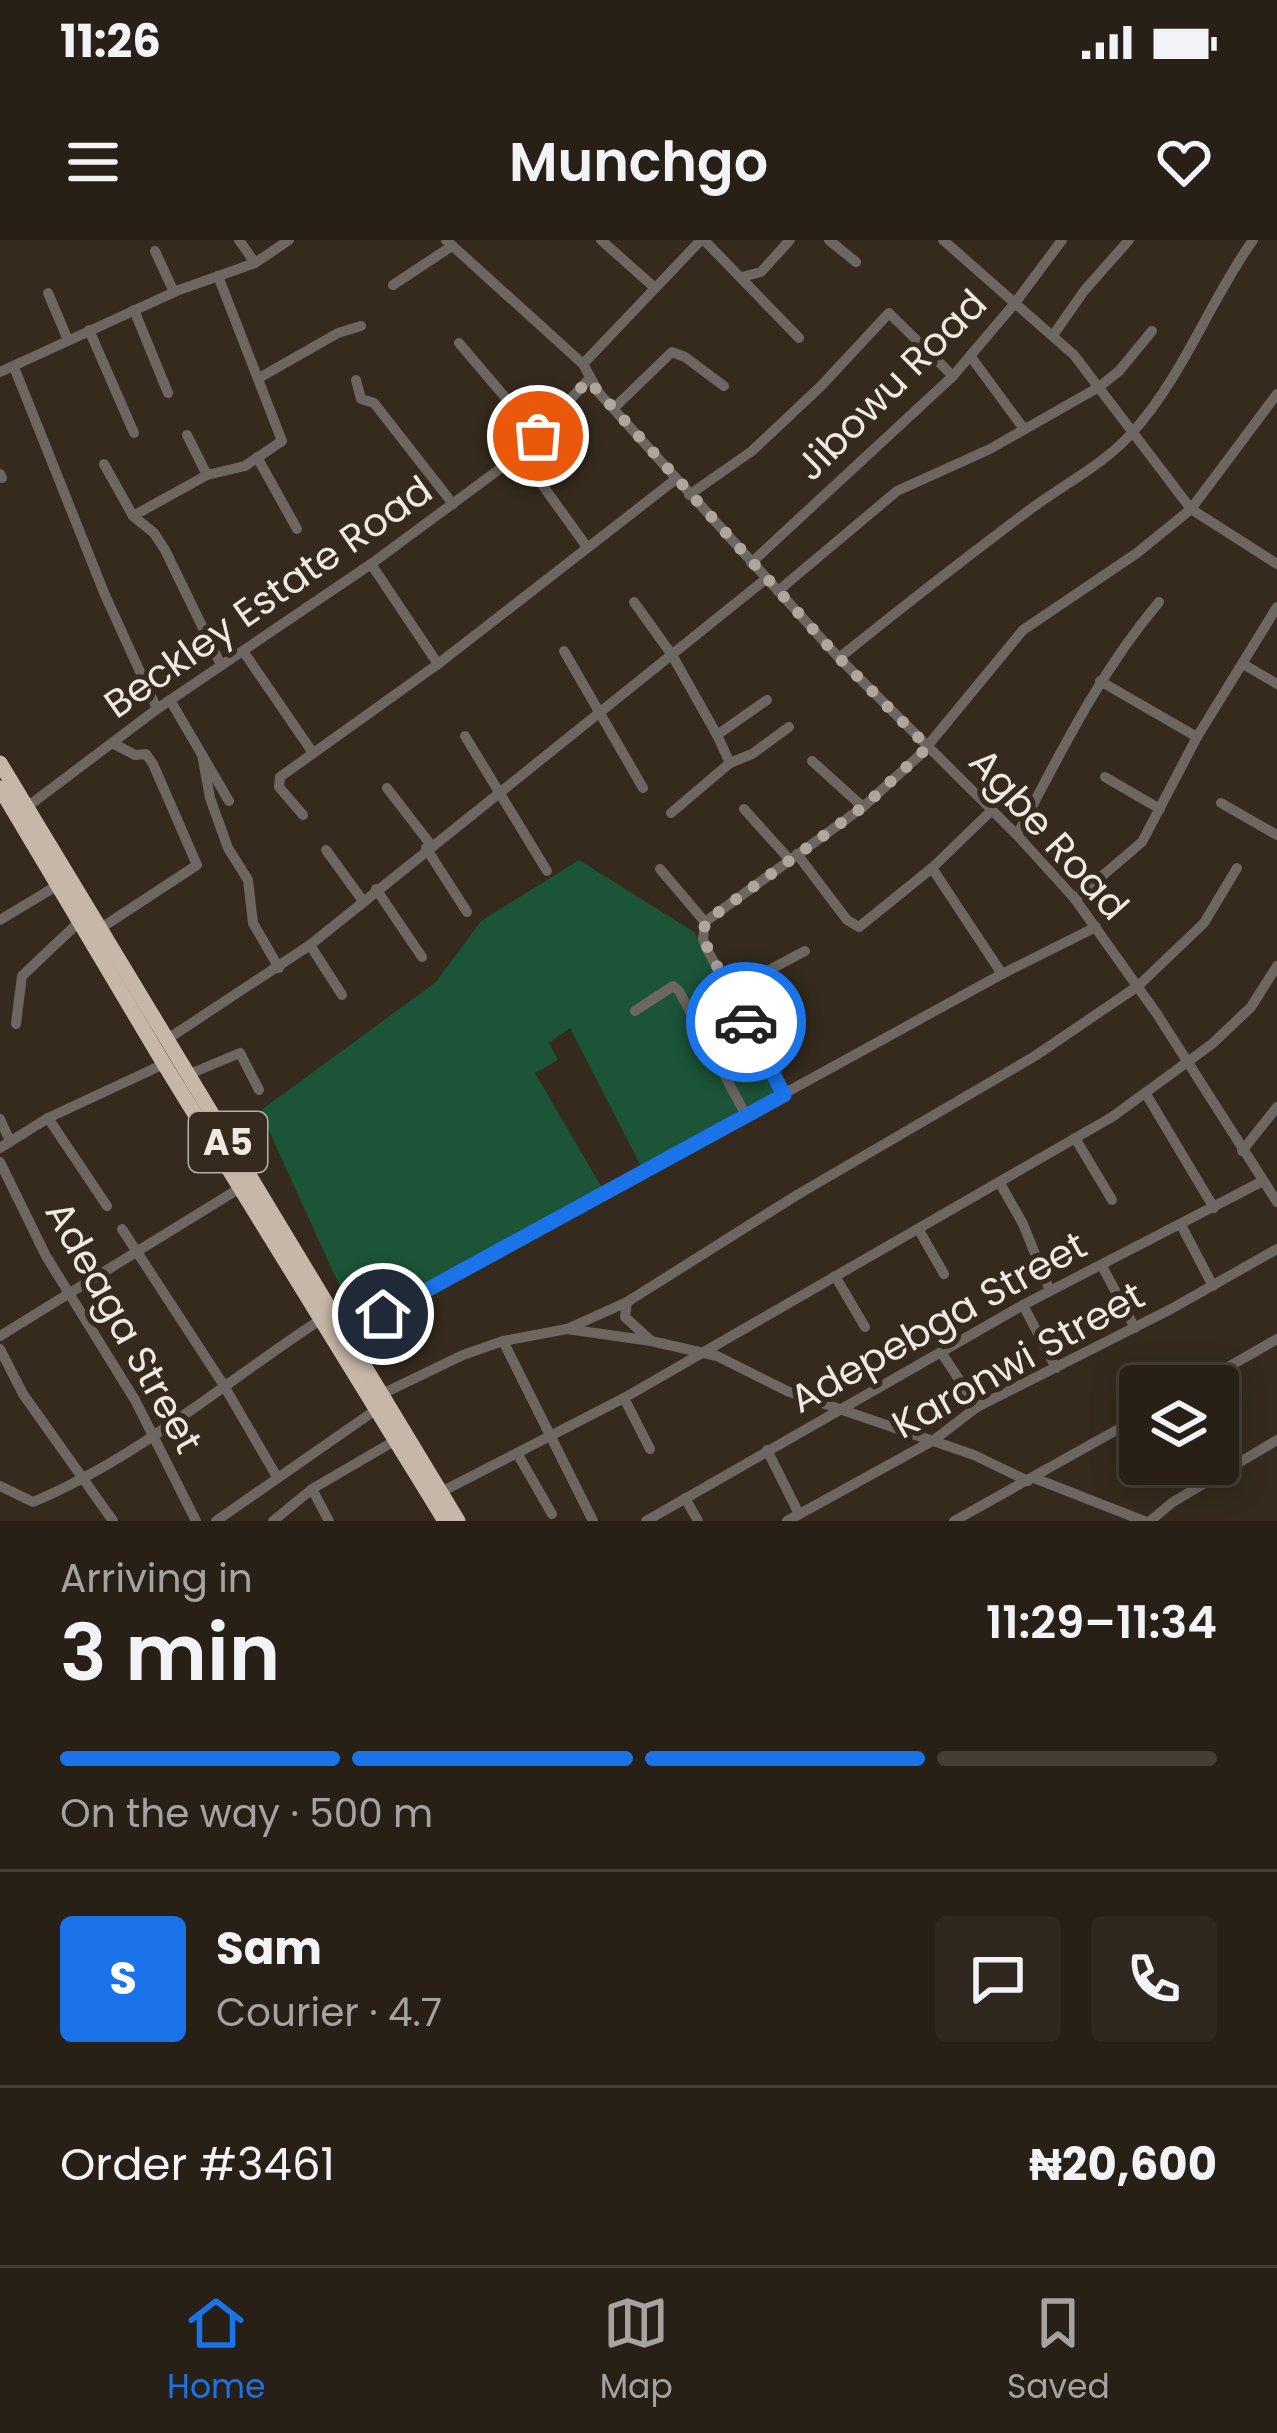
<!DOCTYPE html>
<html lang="en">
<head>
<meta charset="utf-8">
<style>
	:root { --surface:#282016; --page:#30281f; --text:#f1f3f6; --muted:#a5a3a1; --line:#443e35; --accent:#1a73e8 }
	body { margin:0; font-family:Poppins,sans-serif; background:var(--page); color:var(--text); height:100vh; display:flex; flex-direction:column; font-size:45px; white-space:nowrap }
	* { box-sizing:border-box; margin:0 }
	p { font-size:39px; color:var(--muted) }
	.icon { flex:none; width:66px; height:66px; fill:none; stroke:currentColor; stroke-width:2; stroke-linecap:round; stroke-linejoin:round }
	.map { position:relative; height:1281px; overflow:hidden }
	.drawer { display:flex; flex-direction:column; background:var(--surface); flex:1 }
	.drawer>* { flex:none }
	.buttons { position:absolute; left:1119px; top:1125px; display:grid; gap:24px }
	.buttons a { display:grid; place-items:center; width:120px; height:120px; border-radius:12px; background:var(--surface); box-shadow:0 6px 30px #0003,0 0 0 3px var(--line); font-size:60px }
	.pin { position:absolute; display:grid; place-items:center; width:102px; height:102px; color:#fff; margin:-51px; border:6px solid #fff; border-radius:50%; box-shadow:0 3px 12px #0007 }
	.courier { position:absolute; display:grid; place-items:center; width:120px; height:120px; margin:-60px; border:9px solid #1a73e8; border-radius:50%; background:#fff; color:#222; box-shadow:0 3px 15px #0007 }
	.head em { font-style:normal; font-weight:600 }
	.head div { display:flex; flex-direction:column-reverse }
	.head { display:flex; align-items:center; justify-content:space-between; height:204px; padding:0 60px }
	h1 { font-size:78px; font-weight:600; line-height:90px }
	.bar { display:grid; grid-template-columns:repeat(4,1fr); gap:18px 12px; align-content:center; height:144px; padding:0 60px }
	.bar i { height:15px; border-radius:9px; background:var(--line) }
	.bar .active { background:var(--accent) }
	.bar p { grid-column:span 4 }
	.line { display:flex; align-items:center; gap:30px; padding:0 60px; border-top:3px solid var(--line) }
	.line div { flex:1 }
	.round { display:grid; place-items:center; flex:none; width:126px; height:126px; border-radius:12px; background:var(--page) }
	.status { display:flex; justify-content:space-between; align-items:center; height:84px; padding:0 60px; background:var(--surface); direction:ltr }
	.status svg { height:33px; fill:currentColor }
	header { display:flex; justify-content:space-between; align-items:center; height:156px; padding:0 60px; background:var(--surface); font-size:54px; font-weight:600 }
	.tabs { display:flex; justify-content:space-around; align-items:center; height:168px; border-top:3px solid var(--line); background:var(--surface); font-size:33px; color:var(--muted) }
	.tabs a { display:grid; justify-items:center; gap:6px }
	.tabs .active { color:var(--accent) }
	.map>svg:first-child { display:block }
	.green { fill:#1c5438 }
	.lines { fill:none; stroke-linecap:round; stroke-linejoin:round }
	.minor { stroke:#6d6661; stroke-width:10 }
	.highway { stroke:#c7b7a9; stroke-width:15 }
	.done { stroke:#afa69c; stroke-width:12; stroke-dasharray:0 21.6 }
	.route { stroke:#1a73e8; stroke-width:15 }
	.labels { text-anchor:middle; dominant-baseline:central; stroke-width:10; stroke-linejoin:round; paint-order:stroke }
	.shield { fill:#352a1d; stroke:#b8b0a6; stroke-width:3 }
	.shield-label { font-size:36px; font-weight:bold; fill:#f0e9e1 }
	.street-label { font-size:39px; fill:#f0e9e1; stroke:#352a1d }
</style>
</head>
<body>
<div class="status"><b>11:26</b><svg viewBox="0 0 49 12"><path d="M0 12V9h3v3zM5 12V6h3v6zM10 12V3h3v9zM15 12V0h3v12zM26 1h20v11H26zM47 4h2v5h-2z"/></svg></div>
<header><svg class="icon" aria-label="menu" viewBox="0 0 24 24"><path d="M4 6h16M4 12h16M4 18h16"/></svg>Munchgo<svg class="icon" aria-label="heart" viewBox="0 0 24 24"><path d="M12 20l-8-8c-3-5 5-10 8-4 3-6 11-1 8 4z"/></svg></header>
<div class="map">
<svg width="1277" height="1281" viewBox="0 0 1277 1281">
	<rect width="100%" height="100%" fill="#352a1d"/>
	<polygon class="green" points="579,620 694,692 783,852 644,932 570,788 549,803 558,820 535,833 605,953 361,1093 260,871 436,742 481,681"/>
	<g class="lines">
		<g class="minor">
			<polyline points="239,0 255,23"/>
			<polyline points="446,0 583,124 599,153 839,418 1017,595 1075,659 1157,774 1277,962"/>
			<polyline points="601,0 655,48"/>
			<polyline points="704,0 799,98"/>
			<polyline points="829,0 856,22"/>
			<polyline points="943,0 1074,115 1191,269 1277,324"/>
			<polyline points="155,11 174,52"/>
			<polyline points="742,37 761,32 790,0"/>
			<polyline points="393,45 452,6"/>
			<polyline points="48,53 68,100"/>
			<polyline points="134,70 168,153"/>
			<polyline points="89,90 134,193"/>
			<polyline points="1054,94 1084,51 1129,0"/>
			<polyline points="459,103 538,196"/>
			<polyline points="971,117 1024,189"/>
			<polyline points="583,124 701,0"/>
			<polyline points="14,127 105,355 157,469"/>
			<polyline points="0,132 179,50 255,23 289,0"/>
			<polyline points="259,138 338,93 361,86"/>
			<polyline points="356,140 361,159 374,163 453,264"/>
			<polyline points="614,168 672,112 685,117 724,146"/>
			<polyline points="187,195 207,235"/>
			<polyline points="520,214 587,307"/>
			<polyline points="257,217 297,289"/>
			<polyline points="104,224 133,276 154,293 165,310 221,425"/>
			<polyline points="0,234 2,238"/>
			<polyline points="689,255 752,211 821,146 889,73 953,136"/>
			<polyline points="133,276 207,235 245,226 282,201 218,36"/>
			<polyline points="751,323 953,136 1015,63 1062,0"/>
			<polyline points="371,324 438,424"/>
			<polyline points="778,351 897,251 990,209 1099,147 1119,131 1152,91"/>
			<polyline points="634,362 672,415 717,495 767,460"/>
			<polyline points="243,411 313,513"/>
			<polyline points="564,411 643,548"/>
			<path d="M839,418C901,368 964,319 1028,271C1062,245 1102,226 1131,194C1183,137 1209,62 1253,0"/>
			<polyline points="1243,424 1277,444"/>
			<polyline points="1100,441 1197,497"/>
			<polyline points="170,460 229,561"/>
			<polyline points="465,496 547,631"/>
			<polyline points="202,514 210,558 228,608 248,640 253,683 279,728"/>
			<polyline points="812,521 863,567"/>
			<polyline points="730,523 752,514 789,487"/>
			<polyline points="1105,537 1160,569"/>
			<polyline points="387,548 431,605"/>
			<polyline points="1221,563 1277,595"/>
			<polyline points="27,567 157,469 371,324 520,214 588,140"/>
			<polyline points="744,569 789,619"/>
			<polyline points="671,573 730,523 717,495"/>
			<polyline points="303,575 279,547 280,537 438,424 676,239"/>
			<path d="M1017,595C1060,514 1099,433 1159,362"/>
			<polyline points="426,608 467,672"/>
			<polyline points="326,610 363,661"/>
			<polyline points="797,614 847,680 859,687 932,628 992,570"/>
			<polyline points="932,628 1002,734"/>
			<polyline points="660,629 705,682"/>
			<polyline points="376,649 422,717"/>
			<polyline points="1075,659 1142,602 1197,497 1277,367"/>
			<polyline points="0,680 58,645"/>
			<polyline points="98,690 197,625 153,524 146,514 135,515 112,503"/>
			<polyline points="310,705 342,755"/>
			<polyline points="730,751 805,711"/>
			<polyline points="635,771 673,746 679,751 747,877"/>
			<polyline points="16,784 22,736 79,682"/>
			<polyline points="166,800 310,705 766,339"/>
			<polyline points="187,835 240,813 259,850"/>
			<polyline points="1146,854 1214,968"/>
			<polyline points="784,855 707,709 703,699 705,682 863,567 920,515 1023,390 1137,313 1191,269 1277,154"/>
			<polyline points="48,878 107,966"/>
			<polyline points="0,879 10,901"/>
			<polyline points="1075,898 1112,960"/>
			<polyline points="0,908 48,878 164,824"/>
			<polyline points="1242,911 1277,867"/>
			<polyline points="0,922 46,1016 135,1160 196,1281"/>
			<polyline points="1001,945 1023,984 1050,1051"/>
			<polyline points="1181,985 1213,1046"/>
			<polyline points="122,989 223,1144 277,1237"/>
			<polyline points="920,992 944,1034"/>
			<polyline points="1102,1026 1135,1088"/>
			<polyline points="835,1036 865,1087"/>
			<polyline points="627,1062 625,1077 651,1101"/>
			<polyline points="1023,1065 1056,1128"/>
			<polyline points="567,1089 651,1101 717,1116 787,1151 974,1215 1028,1241"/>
			<polyline points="346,1094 1002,734 1096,687"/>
			<polyline points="0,1096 240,948"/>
			<polyline points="503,1101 593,1281"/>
			<polyline points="0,1109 23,1154 113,1281"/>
			<polyline points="941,1112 977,1167"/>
			<polyline points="1195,1146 1277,1099"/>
			<polyline points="382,1154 463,1115 503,1101 567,1089 627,1062 797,955 1035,816 1138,746 1204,683 1237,628"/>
			<polyline points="624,1158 650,1209"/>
			<polyline points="767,1210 799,1274"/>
			<polyline points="517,1213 552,1274"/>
			<polyline points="1034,1238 1144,1281"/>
			<path d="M0,1246L33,1262C138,1218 225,1142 320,1080"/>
			<polyline points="312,1249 329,1281"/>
			<polyline points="441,1252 624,1158 1112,877 1212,804 1251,767 1277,726"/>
			<polyline points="685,1258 698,1281"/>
			<polyline points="216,1281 377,1169"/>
			<polyline points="273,1281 312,1249 396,1200"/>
			<polyline points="646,1281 1023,1065 1263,941"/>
			<polyline points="787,1281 934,1200 977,1167 1171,1069 1277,1009"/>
			<polyline points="954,1281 1140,1177"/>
			<polyline points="1150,1281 1173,1262 1277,1200"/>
		</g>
		<g class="highway">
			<polyline points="0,523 458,1281"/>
			<polyline points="0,548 164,824 445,1281"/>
		</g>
	</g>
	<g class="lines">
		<polyline class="done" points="538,196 588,140 839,418 928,507 863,567 705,682 703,699 746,782"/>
		<polyline class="route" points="383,1074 784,855 746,782"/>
	</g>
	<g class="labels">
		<rect class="shield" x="189" y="872" width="78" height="60" rx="9"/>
		<g class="shield-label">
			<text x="228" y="902">A5</text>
		</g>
		<g class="street-label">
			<text transform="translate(891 145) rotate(-45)">Jibowu Road</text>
			<text transform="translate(268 357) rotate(-35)">Beckley Estate Road</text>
			<text transform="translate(1049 594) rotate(48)">Agbe Road</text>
			<text transform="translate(938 1082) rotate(-29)">Adepebga Street</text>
			<text transform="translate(124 1087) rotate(61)">Adeaga Street</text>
			<text transform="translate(1018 1120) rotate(-29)">Karonwi Street</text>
		</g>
	</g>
</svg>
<div class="buttons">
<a><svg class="icon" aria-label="layers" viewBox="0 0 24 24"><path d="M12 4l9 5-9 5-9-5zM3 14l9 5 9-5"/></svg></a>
</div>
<div class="pin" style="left:538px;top:196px;background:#ea580c"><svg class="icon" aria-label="bag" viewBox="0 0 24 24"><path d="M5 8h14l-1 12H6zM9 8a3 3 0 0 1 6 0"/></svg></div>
<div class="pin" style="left:383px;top:1074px;background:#1f2937"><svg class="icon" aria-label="home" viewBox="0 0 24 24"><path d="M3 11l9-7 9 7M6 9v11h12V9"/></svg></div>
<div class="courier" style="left:746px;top:782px"><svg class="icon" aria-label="car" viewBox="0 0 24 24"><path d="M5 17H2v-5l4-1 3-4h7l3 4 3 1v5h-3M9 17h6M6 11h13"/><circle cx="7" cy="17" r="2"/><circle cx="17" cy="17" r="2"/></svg></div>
</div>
<section class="drawer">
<div class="head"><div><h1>3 min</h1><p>Arriving in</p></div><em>11:29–11:34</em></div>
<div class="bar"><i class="active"></i><i class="active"></i><i class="active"></i><i></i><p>On the way · 500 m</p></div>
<div class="line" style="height:216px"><b class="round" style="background:var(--accent);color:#fff">S</b><div><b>Sam</b><p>Courier · 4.7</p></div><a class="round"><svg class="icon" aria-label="chat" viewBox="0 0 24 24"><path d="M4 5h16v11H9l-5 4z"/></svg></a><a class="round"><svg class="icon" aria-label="phone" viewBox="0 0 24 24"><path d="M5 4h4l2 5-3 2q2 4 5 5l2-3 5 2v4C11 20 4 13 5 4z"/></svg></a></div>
<div class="line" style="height:156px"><div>Order #3461</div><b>₦20,600</b></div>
</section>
<nav class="tabs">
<a class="active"><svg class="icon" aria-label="home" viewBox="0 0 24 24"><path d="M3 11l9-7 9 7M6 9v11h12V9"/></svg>Home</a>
<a><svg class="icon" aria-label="map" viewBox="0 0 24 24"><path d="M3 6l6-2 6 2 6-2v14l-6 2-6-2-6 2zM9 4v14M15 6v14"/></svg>Map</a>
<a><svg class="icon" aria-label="saved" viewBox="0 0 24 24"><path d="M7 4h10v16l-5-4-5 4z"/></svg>Saved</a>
</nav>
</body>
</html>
